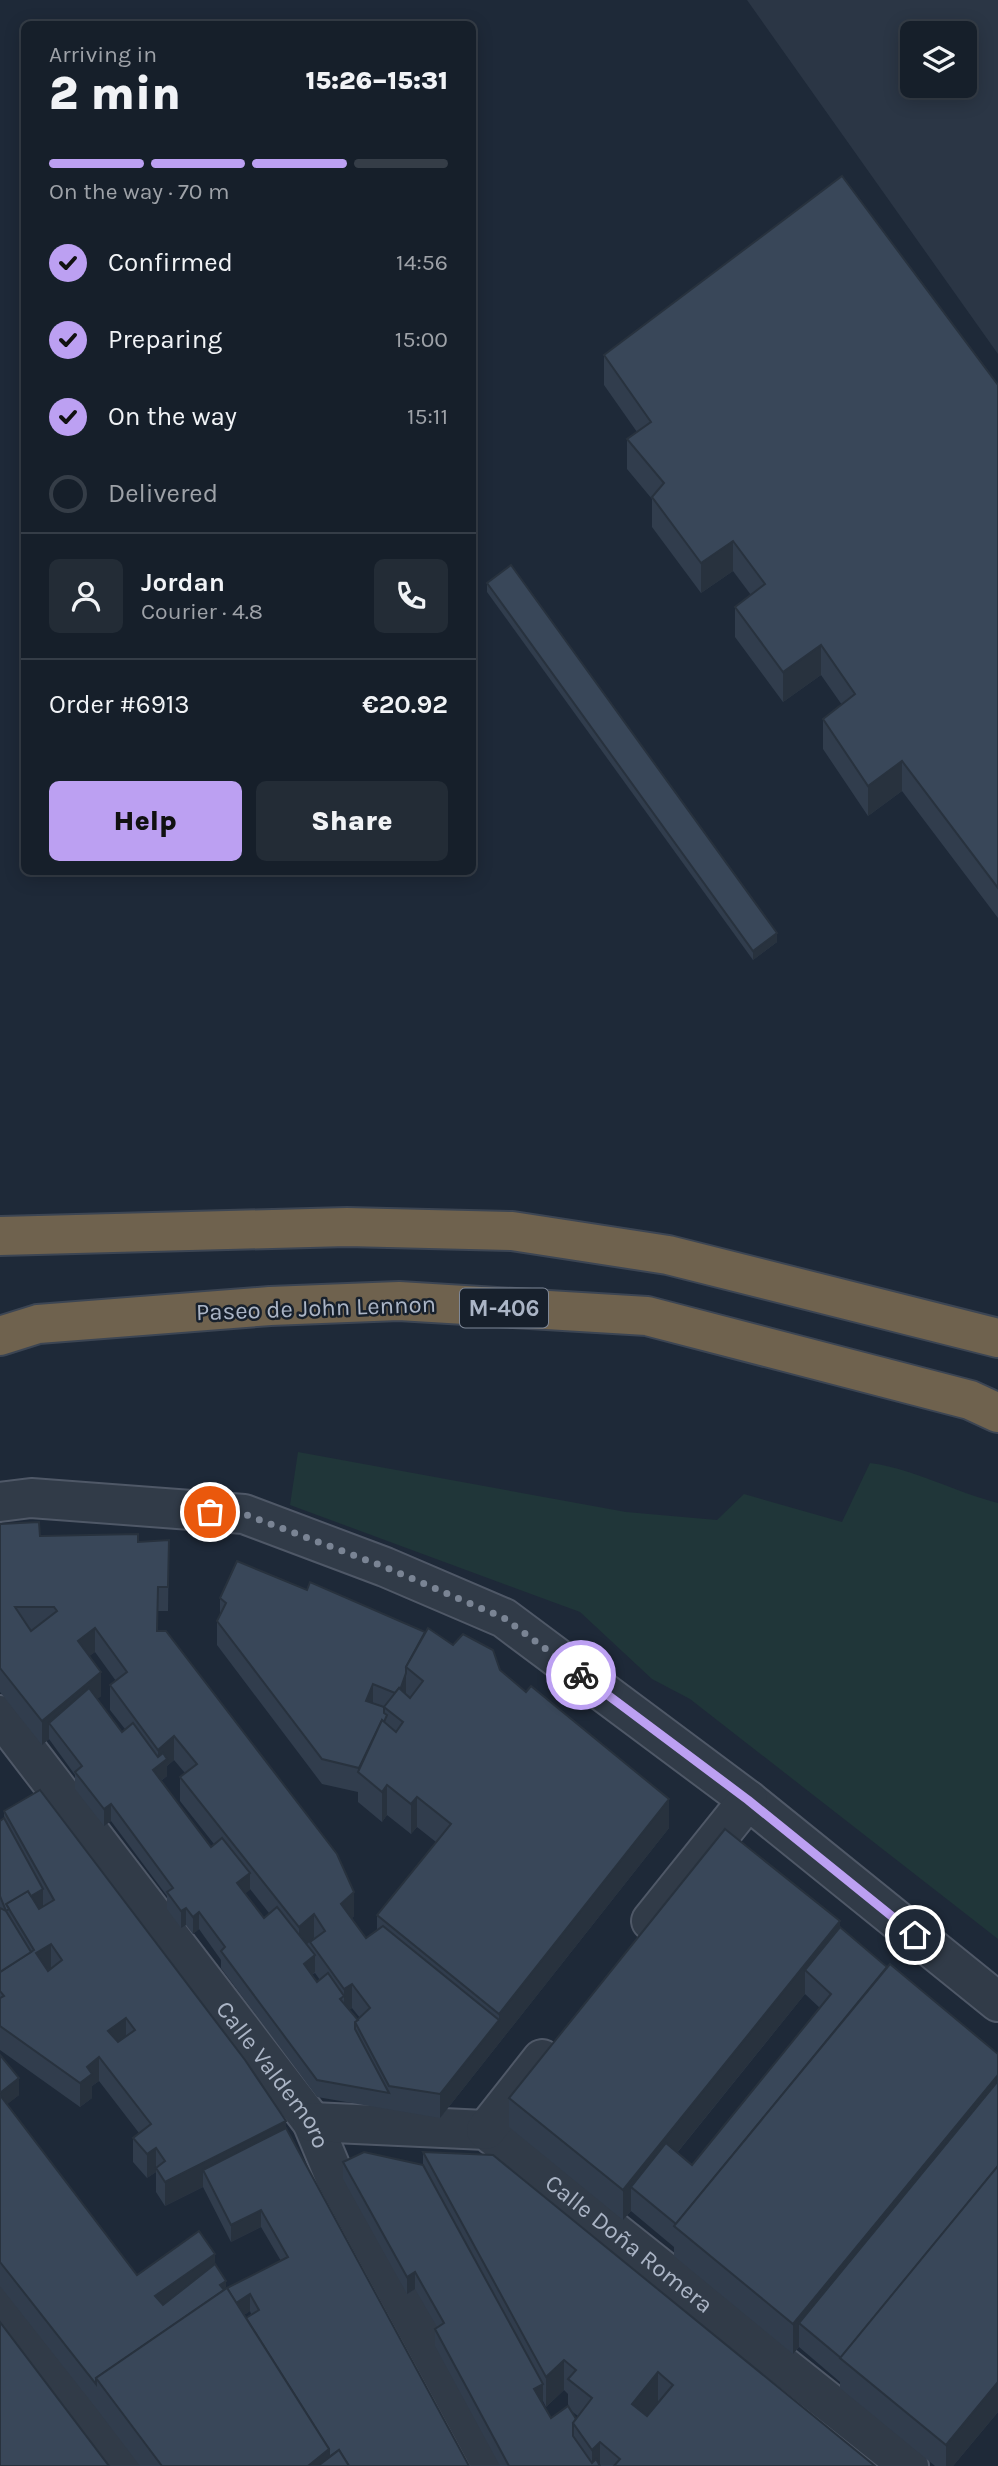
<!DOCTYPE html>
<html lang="en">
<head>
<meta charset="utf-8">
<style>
	:root { --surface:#161f2a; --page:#232c36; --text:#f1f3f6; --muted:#9ea2a8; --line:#353d47; --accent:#bca0f2 }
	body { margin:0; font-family:Karla,sans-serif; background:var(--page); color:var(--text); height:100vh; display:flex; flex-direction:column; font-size:26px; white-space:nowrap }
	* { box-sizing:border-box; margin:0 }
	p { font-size:23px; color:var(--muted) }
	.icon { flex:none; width:38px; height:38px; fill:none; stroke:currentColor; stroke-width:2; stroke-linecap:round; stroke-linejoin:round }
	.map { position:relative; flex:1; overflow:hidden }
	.drawer { position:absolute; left:21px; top:21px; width:455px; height:854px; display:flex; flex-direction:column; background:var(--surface); border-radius:10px; box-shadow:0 4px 18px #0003,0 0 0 2px var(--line) }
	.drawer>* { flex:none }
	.fabs { position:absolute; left:900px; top:21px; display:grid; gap:14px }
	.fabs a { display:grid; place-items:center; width:77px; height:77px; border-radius:10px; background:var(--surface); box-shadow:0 4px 18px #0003,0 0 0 2px var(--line); font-size:35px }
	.pin { position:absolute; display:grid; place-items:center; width:60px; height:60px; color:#fff; margin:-30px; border:4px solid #fff; border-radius:50%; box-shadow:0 2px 7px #0007 }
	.courier { position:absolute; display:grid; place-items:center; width:70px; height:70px; margin:-35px; border:5px solid #bca0f2; border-radius:50%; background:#fff; color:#222; box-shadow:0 2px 9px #0007 }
	.summary em { font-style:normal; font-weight:800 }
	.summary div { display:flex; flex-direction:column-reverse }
	.summary { display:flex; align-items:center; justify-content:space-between; height:119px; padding:0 28px }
	h1 { font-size:46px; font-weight:800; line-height:52px }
	.bar { display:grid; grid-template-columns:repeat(4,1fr); gap:10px 7px; align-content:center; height:84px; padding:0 28px }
	.bar i { height:9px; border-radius:5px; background:var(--line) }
	.bar .selected { background:var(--accent) }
	.bar p { grid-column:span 4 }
	.line { display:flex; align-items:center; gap:18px; padding:0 28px; border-top:2px solid var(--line) }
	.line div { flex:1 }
	.round { display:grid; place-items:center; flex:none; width:74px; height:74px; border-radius:10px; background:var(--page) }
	ol { padding:0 28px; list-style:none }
	li { display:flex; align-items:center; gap:21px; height:77px }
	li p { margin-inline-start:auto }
	li .icon { padding:7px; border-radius:50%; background:var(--accent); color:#111; stroke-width:4 }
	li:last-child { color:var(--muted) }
	li i { width:38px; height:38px; border:4px solid var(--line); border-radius:50% }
	.primary-button { display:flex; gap:14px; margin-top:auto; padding:14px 28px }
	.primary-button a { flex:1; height:80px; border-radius:10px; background:var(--accent); color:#111; font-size:28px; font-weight:800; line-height:80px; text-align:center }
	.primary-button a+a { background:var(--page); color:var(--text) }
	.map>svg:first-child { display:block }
	.airport { fill:#2b3645; fill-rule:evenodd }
	.green { fill:#203639 }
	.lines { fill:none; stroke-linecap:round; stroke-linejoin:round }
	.minor-casing { stroke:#4f5867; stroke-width:42 }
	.highway-casing { stroke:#3c4553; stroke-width:42 }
	.minor { stroke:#313b48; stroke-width:38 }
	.highway { stroke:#6f624e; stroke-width:38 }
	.wall { fill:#313d4d; fill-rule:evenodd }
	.shaded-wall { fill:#28323e }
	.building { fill:#394759; stroke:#28323e; stroke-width:2; fill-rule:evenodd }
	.done { stroke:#7a8494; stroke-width:7; stroke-dasharray:0 12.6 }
	.route { stroke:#bca0f2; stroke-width:9 }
	.labels { text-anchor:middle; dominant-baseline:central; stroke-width:5; stroke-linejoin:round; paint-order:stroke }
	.shield { fill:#17202c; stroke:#7f8898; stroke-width:2 }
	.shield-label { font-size:23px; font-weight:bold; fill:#abb5c6 }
	.street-label { font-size:24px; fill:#abb5c6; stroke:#17202c }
</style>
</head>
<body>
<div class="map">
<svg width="998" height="2466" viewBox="0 0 998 2466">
	<rect width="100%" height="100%" fill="#1e2938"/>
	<path class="airport" d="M747,0H998V354ZM912,33H964V86H912Z"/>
	<path class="green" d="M298,1452L626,1512L717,1520L744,1494L842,1522L870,1463C915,1469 954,1492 998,1503V1939L690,1699L652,1679L580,1612L290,1505Z"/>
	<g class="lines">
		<g class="minor-casing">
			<g id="minor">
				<polyline points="0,1502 31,1498 244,1514 385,1567 504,1618 748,1800 998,2002"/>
				<path id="s1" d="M0,1715L312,2122L334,2175L492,2466"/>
				<polyline points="651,1921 748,1800"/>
				<path id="s2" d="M312,2122L486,2130L909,2466"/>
				<polyline points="486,2130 542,2059"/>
				<polyline points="0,2295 132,2466"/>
			</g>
		</g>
		<g class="highway-casing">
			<g id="highway">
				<polyline points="0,1236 347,1227 512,1231 668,1255 998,1338"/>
				<polyline points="0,1336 38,1324 270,1306 399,1301 647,1316 970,1400 998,1413"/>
			</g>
		</g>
		<use href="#minor" class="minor"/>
		<use href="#highway" class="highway"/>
	</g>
	<g class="wall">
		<polygon points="604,355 998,385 998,918 902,791 868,816 823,749 823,719 842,705 821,675 783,702 735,637 735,607 751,595 733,571 701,593 652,527 652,499 627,469 627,439 637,432 604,385"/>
		<polygon points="487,583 777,942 753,960 487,592"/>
		<path d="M0,1524L40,1536L138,1542L169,1540L168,1611H158V1631L354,1916L352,1918L366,1938L377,1930V1915L436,1842L417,1827L411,1834L387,1815L382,1822L358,1802V1792L322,1784L217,1645V1621L220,1615V1598L307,1590L453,1645L500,1670L669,1828L440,2118L317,2097L221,1968V1960L199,1929L193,1934L186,1925L181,1928L167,1909V1896L111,1821L104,1826L75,1789V1775L49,1739L42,1745L0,1692ZM95,1652L116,1681L110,1685V1710L125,1729L122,1732L97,1699L101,1696L89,1656ZM174,1760L185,1773L180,1777V1801L214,1844L211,1847L161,1781L167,1776V1766ZM250,1889L269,1913L264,1918L245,1893ZM315,1973L320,1980L317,1982L311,1975ZM352,2008L360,2018L358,2020L349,2010Z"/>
		<path d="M4,1811L286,2128L469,2466H140L96,2408L0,2286V2055L19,2095L7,2104L137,2275L215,2264L226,2289L281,2261L261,2227L231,2242L203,2187L165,2206L156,2192V2172L147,2178L133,2162V2138L139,2133L99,2081L92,2086V2098L80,2107L0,2050V1821L4,1818ZM250,2311L251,2314L246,2318L244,2315Z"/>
		<path d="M840,1927L887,1967L998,2054V2412L953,2466H935L840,2388V2382L799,2347L793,2354L674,2256V2247L631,2211L623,2220L509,2127V2098ZM805,1994L820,2008L692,2165L677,2153Z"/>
		<path d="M423,2152L875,2466H500L435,2346V2329L437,2327L415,2289L407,2294L343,2179V2162L423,2165ZM564,2390L568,2394V2408L551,2418L541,2402L543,2401L546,2407ZM570,2410L578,2416L576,2419Z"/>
	</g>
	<g class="shaded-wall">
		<polygon points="733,541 733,571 701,593 701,563"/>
		<polygon points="821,645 821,675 783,702 783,672"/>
		<polygon points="902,761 902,791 868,816 868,786"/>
		<polygon points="777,933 777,942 753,960 753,951"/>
		<polygon points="95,1628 95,1652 78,1665 78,1641"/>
		<polygon points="101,1672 101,1696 56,1733 49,1723 49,1739 42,1745 42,1721"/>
		<polygon points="406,1673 406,1697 399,1694"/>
		<polygon points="373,1684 373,1708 366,1701"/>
		<polygon points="174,1736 174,1760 167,1766 167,1776 153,1787 153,1770 158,1766 158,1750"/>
		<polygon points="387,1785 387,1815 382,1822 382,1792"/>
		<polygon points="417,1797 417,1827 411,1834 411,1804"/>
		<polygon points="669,1799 669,1828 440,2118 440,2094 499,2020 499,2014"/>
		<polygon points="111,1804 111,1821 104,1826 104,1809"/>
		<polygon points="250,1873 250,1890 237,1900 237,1883"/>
		<polygon points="43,1889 43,1906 17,1922 9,1909"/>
		<polygon points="354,1892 354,1916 341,1928 341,1904"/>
		<polygon points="186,1908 186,1925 181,1928 181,1911"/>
		<polygon points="199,1912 199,1929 193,1934 193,1917"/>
		<polygon points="314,1914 314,1938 299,1951 299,1927"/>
		<polygon points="840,1921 840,1951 805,1970 805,1994 642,2196 631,2187 631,2211 623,2220 623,2190"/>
		<polygon points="51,1944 51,1968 36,1977 36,1953"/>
		<polygon points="315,1955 315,1972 304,1981 304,1964"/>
		<polygon points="352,1984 352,2008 344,2013 344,1989"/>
		<polygon points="126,2018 126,2042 108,2055 108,2031"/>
		<polygon points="99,2057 99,2081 92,2086 92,2098 80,2107 80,2083 87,2067"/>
		<polygon points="998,2075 998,2105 799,2323 799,2347 793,2354 793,2324"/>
		<polygon points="19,2078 19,2095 0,2110 0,2093"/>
		<polygon points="286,2121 286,2145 203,2170 203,2187 165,2206 165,2182"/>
		<polygon points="156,2148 156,2172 147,2178 147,2154"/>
		<polygon points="261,2210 261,2227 231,2242 231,2225"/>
		<polygon points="215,2254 215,2278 155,2320 155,2296"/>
		<polygon points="415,2272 415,2289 407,2294 407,2277"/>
		<polygon points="226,2281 226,2294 220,2285"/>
		<polygon points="250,2294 250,2311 230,2324 230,2307"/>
		<polygon points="564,2360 564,2390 546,2407 546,2377"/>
		<polygon points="658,2372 658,2402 632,2433 632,2404"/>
		<polygon points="998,2382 998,2412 953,2466 946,2466 946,2445"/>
		<polygon points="543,2384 543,2401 534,2406 534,2389"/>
		<polygon points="600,2442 600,2466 592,2466 592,2450"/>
		<polygon points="329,2449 339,2466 308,2466"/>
	</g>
	<g class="building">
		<polygon points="842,176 998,385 998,888 902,761 868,786 823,719 855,694 821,645 783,672 735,607 765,584 733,541 701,563 652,497 664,483 627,439 651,422 604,355"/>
		<polygon points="511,565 777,933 753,951 487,583"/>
		<path d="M39,1522L40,1536L138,1534V1542L169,1540L168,1587H158L157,1631H166L337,1854L354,1892L341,1904L366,1938L383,1926L499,2020L440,2094L389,2086L355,2022L370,2008L352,1984L344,1989L310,1942L325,1931L314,1914L299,1927L180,1777L197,1764L174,1736L158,1750L110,1685L127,1672L95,1628L78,1641L101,1672L42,1721L0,1668V1524ZM15,1607H54L57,1611L31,1631Z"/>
		<polygon points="237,1561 307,1590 310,1582 425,1632 406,1667 406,1673 400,1690 399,1688 395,1693 373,1684 366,1701 384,1707 384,1713 387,1715 384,1722 382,1720 359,1768 322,1759 217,1621 226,1603 220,1598"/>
		<polygon points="428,1628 453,1645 463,1634 493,1650 500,1670 526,1692 531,1686 669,1799 499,2014 377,1915 451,1824 417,1797 411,1804 387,1785 382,1792 358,1772 382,1720 396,1732 403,1722 384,1707 399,1688 410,1698 423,1681 406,1667"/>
		<polygon points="89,1688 122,1732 133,1723 158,1757 163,1753 167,1759 153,1770 211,1847 222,1838 250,1873 237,1883 264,1918 277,1907 315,1955 304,1964 317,1982 328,1973 344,1996 340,1999 358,2020 355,2022 355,2029 389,2093 317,2080 221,1951 225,1947 199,1912 193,1917 186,1908 181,1911 167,1892 173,1888 111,1804 104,1809 75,1772 82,1766 49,1723"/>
		<path d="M40,1790L245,2060L286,2121L165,2182L156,2168L165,2161L156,2148L147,2154L133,2138L151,2124L99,2057L87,2067L92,2074L80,2083L0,2026V1998L4,1996L0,1991V1972L34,1950L6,1904L28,1891L39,1909L54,1900L4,1811ZM51,1944L62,1960L48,1971L36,1953ZM126,2018L135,2030L118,2042L108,2031Z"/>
		<polygon points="4,1818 43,1889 31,1896 28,1891 6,1904 9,1909 6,1911 31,1952 0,1972 0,1908 6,1911 0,1896 0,1821"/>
		<polygon points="725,1829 840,1921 623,2190 509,2098"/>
		<polygon points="840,1927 887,1967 676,2224 631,2187 666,2143 692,2165 831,1994 805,1970"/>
		<polygon points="890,1964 998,2054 998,2075 793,2324 674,2226"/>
		<polygon points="0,2055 19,2078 0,2093"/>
		<polygon points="998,2081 998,2166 841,2358 799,2323"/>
		<polygon points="0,2095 137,2275 199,2231 215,2254 155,2296 163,2305 215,2264 226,2281 220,2285 224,2290 96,2378 96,2384 0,2262"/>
		<polygon points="286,2128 469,2466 349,2466 339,2450 329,2457 329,2449 246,2318 259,2310 250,2294 236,2303 227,2288 288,2257 261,2210 231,2225 203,2170"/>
		<polygon points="364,2152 423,2165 543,2384 534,2389 551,2418 568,2406 576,2419 573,2423 573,2436 592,2463 596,2459 600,2466 509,2466 435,2329 444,2323 415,2272 407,2277 343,2162"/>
		<path d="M423,2152L493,2155L875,2466H614L620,2459L600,2442L592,2450L573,2423L592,2398L568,2379L576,2370L564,2360L546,2377ZM658,2372L673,2385L647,2416L632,2404Z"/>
		<polygon points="998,2166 998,2382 946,2445 840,2358"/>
		<polygon points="227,2288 329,2449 308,2466 162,2466 96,2378"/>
		<polygon points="0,2322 109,2466 0,2466"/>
		<polygon points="339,2450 349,2466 318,2466"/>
	</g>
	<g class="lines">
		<polyline class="done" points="210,1512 244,1514 385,1567 504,1618 581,1675"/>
		<polyline class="route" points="581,1675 748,1800 915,1935"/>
	</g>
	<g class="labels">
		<rect class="shield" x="460" y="1288.5" width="88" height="39" rx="5"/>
		<g class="shield-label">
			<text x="504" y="1308">M-406</text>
		</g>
		<g class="street-label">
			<text transform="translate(316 1308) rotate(-2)">Paseo de John Lennon</text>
			<text stroke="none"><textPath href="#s1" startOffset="452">Calle Valdemoro</textPath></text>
			<text stroke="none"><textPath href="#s2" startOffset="357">Calle Doña Romera</textPath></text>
		</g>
	</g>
</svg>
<div class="fabs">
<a><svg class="icon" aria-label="layers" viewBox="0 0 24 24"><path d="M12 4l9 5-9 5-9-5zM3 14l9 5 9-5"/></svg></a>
</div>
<div class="pin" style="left:210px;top:1512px;background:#ea580c"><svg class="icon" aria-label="bag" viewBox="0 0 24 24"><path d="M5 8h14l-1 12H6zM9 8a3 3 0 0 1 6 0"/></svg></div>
<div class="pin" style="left:915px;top:1935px;background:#1f2937"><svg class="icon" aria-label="home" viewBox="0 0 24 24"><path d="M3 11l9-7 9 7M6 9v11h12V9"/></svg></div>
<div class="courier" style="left:581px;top:1675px"><svg class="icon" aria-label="bike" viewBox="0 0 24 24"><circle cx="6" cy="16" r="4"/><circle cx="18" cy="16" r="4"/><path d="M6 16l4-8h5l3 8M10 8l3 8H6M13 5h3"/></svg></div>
<section class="drawer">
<div class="summary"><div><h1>2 min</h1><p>Arriving in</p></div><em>15:26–15:31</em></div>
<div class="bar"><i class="selected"></i><i class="selected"></i><i class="selected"></i><i></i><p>On the way · 70 m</p></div>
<ol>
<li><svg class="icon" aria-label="check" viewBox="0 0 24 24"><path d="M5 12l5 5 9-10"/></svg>Confirmed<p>14:56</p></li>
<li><svg class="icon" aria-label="check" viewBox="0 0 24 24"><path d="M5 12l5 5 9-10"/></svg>Preparing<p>15:00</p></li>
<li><svg class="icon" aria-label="check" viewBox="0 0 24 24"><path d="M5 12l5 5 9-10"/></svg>On the way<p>15:11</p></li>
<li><i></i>Delivered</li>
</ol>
<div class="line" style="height:126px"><a class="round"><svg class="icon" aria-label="person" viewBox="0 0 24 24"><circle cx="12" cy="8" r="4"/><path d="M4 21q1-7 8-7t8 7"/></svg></a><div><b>Jordan</b><p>Courier · 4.8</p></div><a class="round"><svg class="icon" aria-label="phone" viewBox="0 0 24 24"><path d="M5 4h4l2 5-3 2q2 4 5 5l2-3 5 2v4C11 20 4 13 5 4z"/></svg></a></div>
<div class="line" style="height:91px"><div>Order #6913</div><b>€20.92</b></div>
<div class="primary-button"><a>Help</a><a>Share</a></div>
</section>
</div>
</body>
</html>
